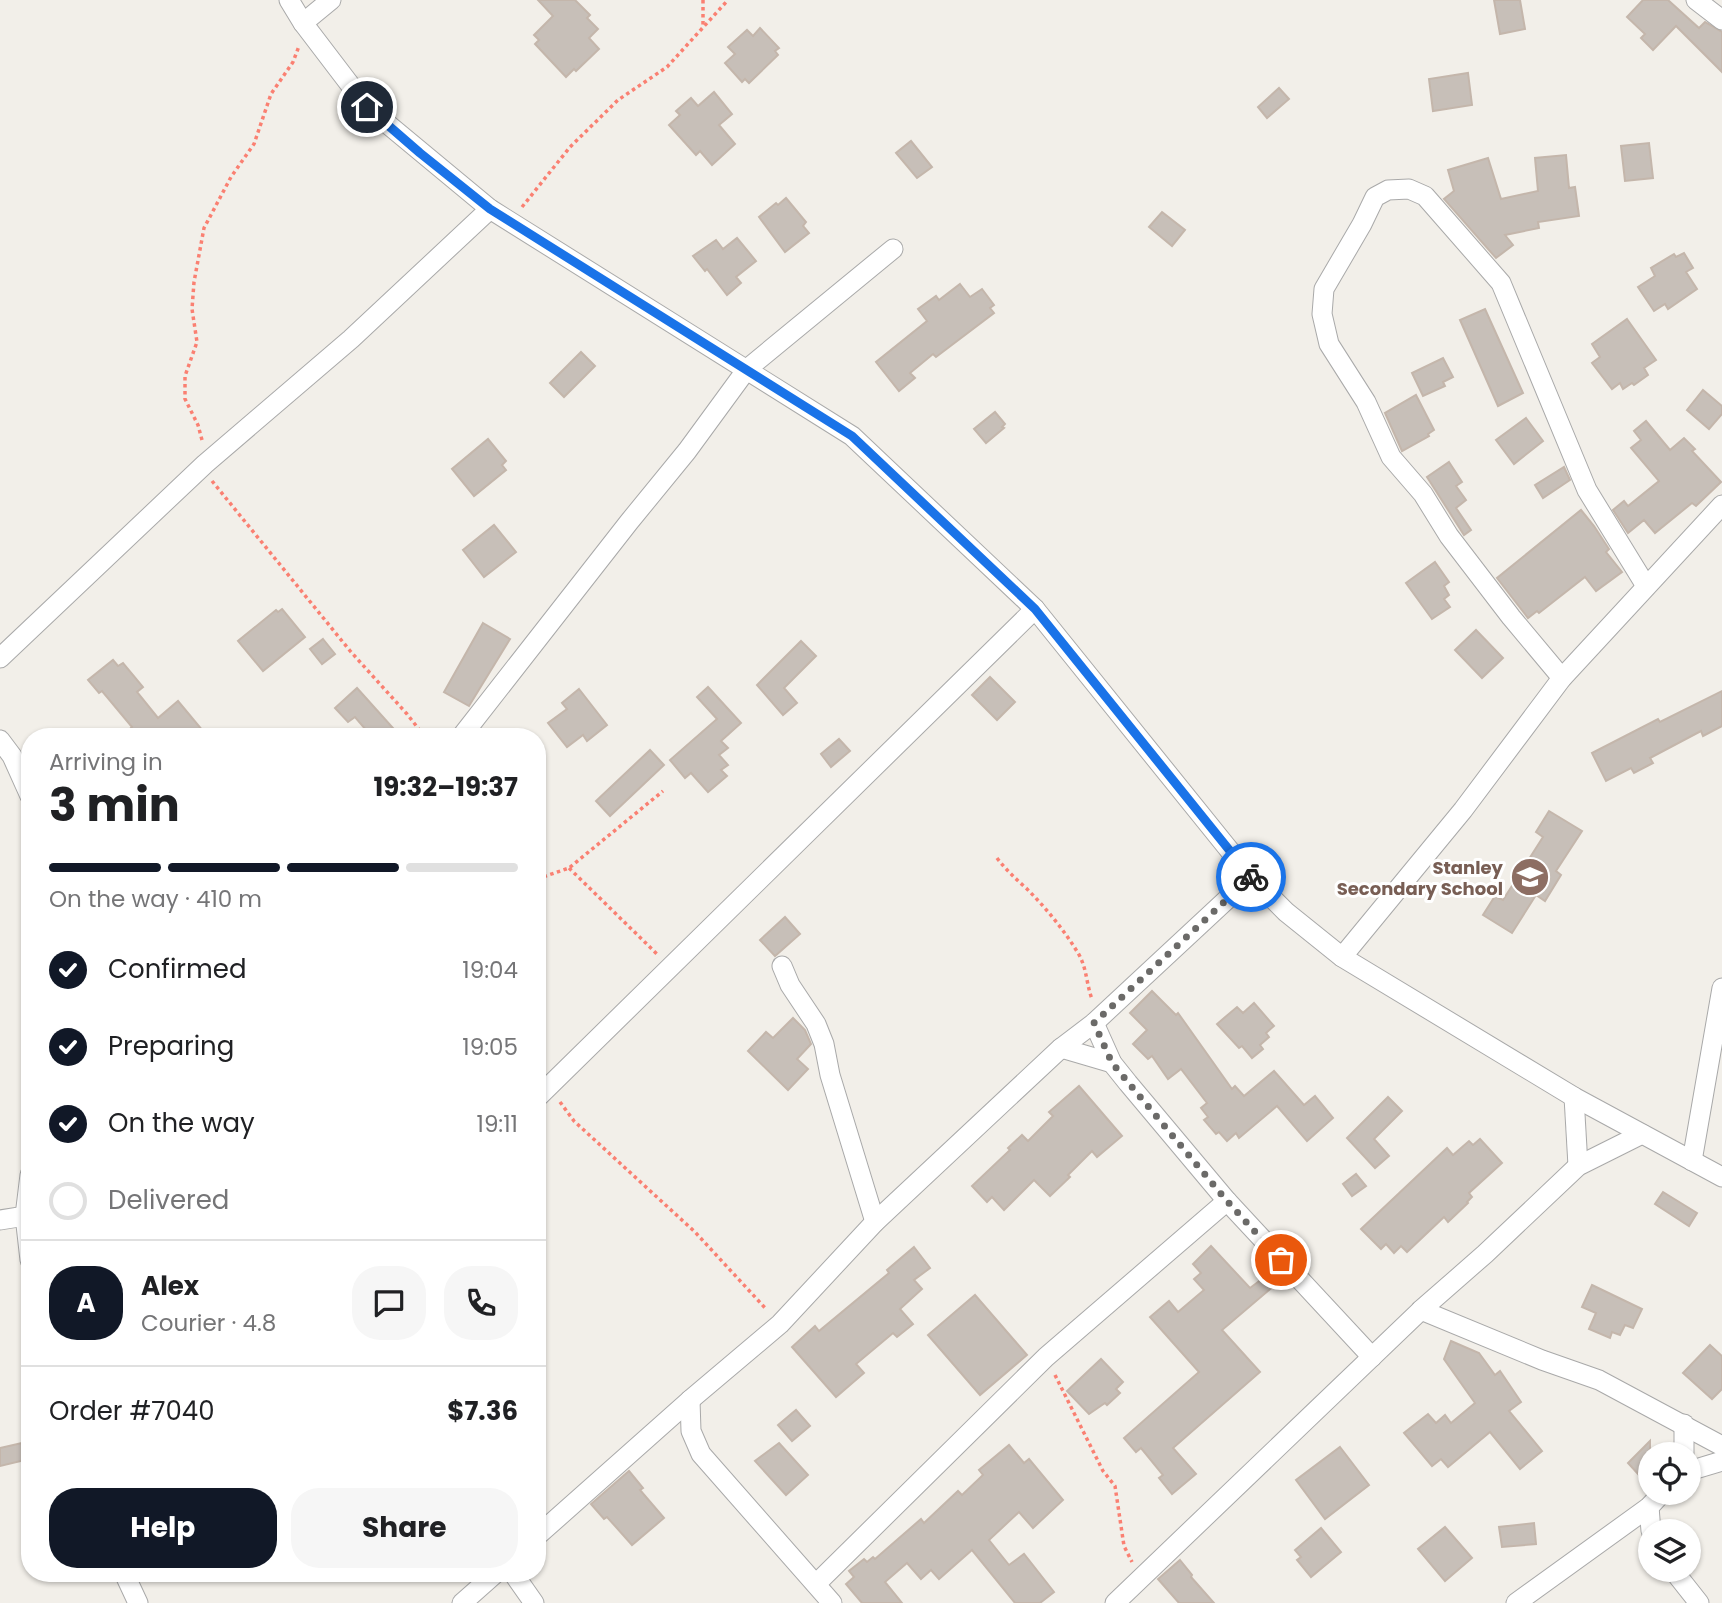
<!DOCTYPE html>
<html lang="en">
<head>
<meta charset="utf-8">
<style>
	:root { --surface:#fff; --page:#f6f6f6; --text:#202124; --muted:#757577; --line:#e0e0e0; --accent:#111827 }
	body { margin:0; font-family:Poppins,sans-serif; background:var(--page); color:var(--text); height:100vh; display:flex; flex-direction:column; font-size:26px; white-space:nowrap }
	* { box-sizing:border-box; margin:0 }
	p { font-size:23px; color:var(--muted) }
	.icon { flex:none; width:38px; height:38px; fill:none; stroke:currentColor; stroke-width:2; stroke-linecap:round; stroke-linejoin:round }
	.map { position:relative; flex:1; overflow:hidden }
	.details { position:absolute; left:21px; top:728px; width:525px; height:854px; display:flex; flex-direction:column; background:var(--surface); border-radius:28px; box-shadow:0 2px 5px #0004 }
	.details>* { flex:none }
	.controls { position:absolute; left:1638px; top:1442px; display:grid; gap:14px }
	.controls a { display:grid; place-items:center; width:63px; height:63px; border-radius:50%; background:var(--surface); box-shadow:0 2px 5px #0004; font-size:35px }
	.pin { position:absolute; display:grid; place-items:center; width:60px; height:60px; color:#fff; margin:-30px; border:4px solid #fff; border-radius:50%; box-shadow:0 2px 7px #0007 }
	.courier { position:absolute; display:grid; place-items:center; width:70px; height:70px; margin:-35px; border:5px solid #1a73e8; border-radius:50%; background:#fff; color:#222; box-shadow:0 2px 9px #0007 }
	.headline em { font-style:normal; font-weight:700 }
	.headline div { display:flex; flex-direction:column-reverse }
	.headline { display:flex; align-items:center; justify-content:space-between; height:119px; padding:0 28px }
	h1 { font-size:46px; font-weight:700; line-height:52px }
	.bar { display:grid; grid-template-columns:repeat(4,1fr); gap:10px 7px; align-content:center; height:84px; padding:0 28px }
	.bar i { height:9px; border-radius:5px; background:var(--line) }
	.bar .current { background:var(--accent) }
	.bar p { grid-column:span 4 }
	.line { display:flex; align-items:center; gap:18px; padding:0 28px; border-top:2px solid var(--line) }
	.line div { flex:1 }
	.round { display:grid; place-items:center; flex:none; width:74px; height:74px; border-radius:28px; background:var(--page) }
	ol { padding:0 28px; list-style:none }
	li { display:flex; align-items:center; gap:21px; height:77px }
	li p { margin-inline-start:auto }
	li .icon { padding:7px; border-radius:50%; background:var(--accent); color:#fff; stroke-width:4 }
	li:last-child { color:var(--muted) }
	li i { width:38px; height:38px; border:4px solid var(--line); border-radius:50% }
	.button { display:flex; gap:14px; margin-top:auto; padding:14px 28px }
	.button a { flex:1; height:80px; border-radius:28px; background:var(--accent); color:#fff; font-size:28px; font-weight:700; line-height:80px; text-align:center }
	.button a+a { background:var(--page); color:var(--text) }
	.map>svg:first-child { display:block }
	.building { fill:#c7bfb8; stroke:#c4b6ab; stroke-width:2 }
	.lines { fill:none; stroke-linecap:round; stroke-linejoin:round }
	.minor-casing { stroke:#a9a9a9; stroke-width:21 }
	.path { stroke:#fa8072; stroke-width:3.5; stroke-dasharray:3.5 3.5; stroke-linecap:butt }
	.minor { stroke:#fff; stroke-width:19 }
	.done { stroke:#6b6a68; stroke-width:7; stroke-dasharray:0 12.6 }
	.route { stroke:#1a73e8; stroke-width:9 }
	.labels { text-anchor:middle; dominant-baseline:central; stroke-width:6; stroke-linejoin:round; paint-order:stroke }
	.education-label { font-size:18px; font-weight:bold; fill:#785e54; stroke:#fff; text-anchor:end }
</style>
</head>
<body>
<div class="map">
<svg width="1722" height="1603" viewBox="0 0 1722 1603">
	<rect width="100%" height="100%" fill="#f2efe9"/>
	<g class="building">
		<polygon points="538,0 575,0 590,15 587,18 598,29 589,38 599,49 576,71 574,69 566,77 535,44 539,40 534,35 553,16"/>
		<polygon points="1494,0 1520,0 1525,29 1500,34"/>
		<polygon points="1643,0 1668,0 1699,28 1705,22 1722,32 1722,72 1676,26 1653,50 1641,38 1645,34 1627,17"/>
		<polygon points="760,28 779,48 775,51 778,55 749,83 745,79 742,82 725,63 735,54 728,47 747,30 753,36"/>
		<polygon points="1468,73 1472,105 1433,111 1429,79"/>
		<polygon points="1279,88 1289,99 1267,118 1258,107"/>
		<polygon points="714,92 732,114 719,125 735,144 712,165 700,151 696,155 669,125 680,115 676,111 691,98 698,106"/>
		<polygon points="911,141 932,167 917,178 896,153"/>
		<polygon points="1649,143 1653,178 1625,181 1621,146"/>
		<polygon points="1566,155 1569,188 1575,187 1579,216 1538,222 1539,228 1505,235 1513,245 1496,258 1444,199 1454,191 1448,170 1488,158 1501,199 1538,191 1535,158"/>
		<polygon points="786,198 806,222 803,226 809,233 785,252 759,217 776,203 778,205"/>
		<polygon points="1162,212 1185,230 1172,246 1149,227"/>
		<polygon points="737,238 756,261 736,277 741,283 727,295 707,269 705,271 693,256 716,240 723,249"/>
		<polygon points="1684,253 1693,268 1686,272 1697,289 1668,309 1665,304 1654,311 1638,287 1655,276 1651,268 1674,254 1676,257"/>
		<polygon points="960,284 970,297 982,289 994,305 990,308 994,313 936,357 933,354 910,373 915,378 899,391 876,362 927,321 918,309 936,296 939,300"/>
		<polygon points="1485,309 1523,393 1498,406 1460,320"/>
		<polygon points="1627,319 1656,360 1644,368 1648,375 1634,385 1632,383 1623,389 1620,383 1612,389 1592,363 1600,357 1592,344"/>
		<polygon points="581,352 595,366 564,397 550,383"/>
		<polygon points="1443,358 1453,377 1443,382 1445,386 1423,396 1412,373"/>
		<polygon points="1703,390 1722,406 1722,414 1709,429 1687,410"/>
		<polygon points="1416,395 1434,430 1428,434 1429,436 1402,451 1385,413"/>
		<polygon points="995,412 1005,424 1002,427 1004,428 986,443 974,429"/>
		<polygon points="1526,418 1543,441 1514,464 1496,440"/>
		<polygon points="1646,421 1670,450 1684,438 1695,449 1692,451 1721,482 1696,506 1692,503 1655,533 1644,520 1628,533 1613,510 1624,501 1628,506 1659,481 1631,448 1641,440 1634,431"/>
		<polygon points="488,439 506,461 502,465 506,470 474,496 452,469"/>
		<polygon points="1449,462 1462,482 1456,486 1466,500 1456,508 1471,530 1464,535 1427,477"/>
		<polygon points="1564,467 1570,480 1543,498 1535,485"/>
		<polygon points="1581,510 1594,526 1609,549 1606,552 1622,572 1596,591 1585,577 1539,613 1537,611 1528,618 1497,578"/>
		<polygon points="494,525 516,552 484,577 463,550"/>
		<polygon points="1435,562 1449,582 1444,586 1449,595 1444,599 1450,607 1432,619 1406,583"/>
		<polygon points="282,609 305,637 263,671 238,641 276,610 278,612"/>
		<polygon points="483,623 510,639 469,706 444,692"/>
		<polygon points="1476,630 1503,658 1482,678 1455,650"/>
		<polygon points="323,639 335,654 322,664 310,649"/>
		<polygon points="801,641 816,656 784,688 797,703 783,715 757,685"/>
		<polygon points="113,660 118,666 123,663 143,687 137,692 158,718 178,701 208,737 121,737 132,727 102,691 99,693 88,680"/>
		<polygon points="990,677 1015,702 997,720 972,695"/>
		<polygon points="708,687 741,723 721,741 728,748 719,755 728,765 721,770 727,776 708,792 691,773 685,778 670,760 717,719 697,697"/>
		<polygon points="357,688 401,737 372,737 355,717 348,722 335,708"/>
		<polygon points="579,689 607,725 587,741 583,735 567,747 548,723 567,709 562,703"/>
		<polygon points="1722,691 1722,726 1703,736 1701,731 1650,758 1653,763 1634,773 1631,768 1606,781 1592,753 1658,719 1660,722"/>
		<polygon points="839,739 850,751 831,767 821,754"/>
		<polygon points="650,750 664,765 610,816 596,801"/>
		<polygon points="1549,811 1582,831 1556,871 1561,875 1545,901 1536,895 1512,933 1483,915 1495,896 1503,900 1543,837 1536,832"/>
		<polygon points="785,917 800,934 775,956 760,940"/>
		<polygon points="1152,991 1176,1015 1178,1013 1232,1089 1235,1086 1244,1096 1274,1071 1304,1105 1315,1096 1333,1118 1307,1141 1277,1106 1239,1138 1236,1133 1227,1141 1219,1132 1216,1134 1204,1120 1208,1117 1201,1108 1207,1103 1181,1069 1168,1079 1152,1056 1148,1059 1133,1044 1147,1030 1130,1013"/>
		<polygon points="1254,1003 1274,1026 1266,1033 1269,1037 1260,1045 1263,1049 1252,1058 1242,1046 1239,1048 1217,1024 1237,1007 1243,1013"/>
		<polygon points="793,1018 805,1030 811,1044 797,1059 808,1069 788,1090 748,1051 766,1032 773,1038"/>
		<polygon points="1079,1086 1122,1136 1097,1157 1092,1151 1068,1175 1070,1177 1050,1196 1034,1180 1004,1210 992,1197 987,1202 972,1186 1010,1150 1008,1148 1022,1135 1028,1141 1053,1116 1049,1112"/>
		<polygon points="1388,1097 1402,1111 1374,1139 1389,1156 1375,1168 1347,1138"/>
		<polygon points="1480,1139 1502,1163 1469,1193 1472,1197 1467,1202 1468,1203 1448,1222 1444,1217 1407,1252 1401,1246 1394,1253 1386,1244 1381,1249 1361,1229 1447,1148 1453,1155 1469,1141 1473,1145"/>
		<polygon points="1356,1174 1366,1186 1352,1196 1343,1184"/>
		<polygon points="1663,1192 1697,1213 1689,1226 1655,1204"/>
		<polygon points="1211,1246 1250,1288 1274,1270 1282,1279 1222,1330 1260,1372 1173,1448 1196,1474 1172,1494 1159,1478 1163,1475 1141,1448 1136,1452 1124,1438 1199,1372 1150,1317 1169,1301 1178,1312 1204,1290 1194,1279 1201,1273 1193,1264"/>
		<polygon points="914,1247 930,1268 914,1280 922,1289 900,1309 913,1324 897,1337 893,1333 856,1364 864,1373 836,1397 792,1347 815,1326 819,1331 889,1273 887,1270"/>
		<polygon points="1592,1285 1642,1309 1633,1328 1625,1325 1620,1335 1612,1332 1610,1338 1589,1329 1596,1313 1582,1307"/>
		<polygon points="975,1295 1027,1355 980,1395 928,1335"/>
		<polygon points="1451,1341 1479,1353 1495,1375 1500,1371 1521,1402 1509,1411 1542,1451 1520,1469 1490,1432 1448,1467 1441,1459 1432,1466 1404,1433 1428,1414 1436,1423 1445,1415 1451,1423 1475,1403 1444,1359"/>
		<polygon points="1710,1345 1722,1356 1722,1389 1712,1399 1683,1373"/>
		<polygon points="1101,1359 1123,1382 1116,1389 1120,1393 1107,1405 1105,1403 1089,1414 1067,1391"/>
		<polygon points="796,1410 810,1426 792,1441 778,1425"/>
		<polygon points="1650,1441 1650,1464 1639,1475 1628,1463"/>
		<polygon points="22,1443 25,1460 0,1466 0,1448"/>
		<polygon points="779,1443 808,1475 786,1495 755,1461"/>
		<polygon points="1009,1445 1024,1463 1029,1459 1063,1500 1033,1528 1019,1512 989,1540 1009,1565 1024,1554 1054,1592 1040,1603 1015,1603 972,1550 939,1579 931,1570 921,1579 907,1563 885,1582 902,1603 862,1603 846,1584 854,1577 849,1571 864,1559 867,1562 873,1557 875,1559 921,1519 924,1523 958,1491 962,1495 983,1475 979,1470"/>
		<polygon points="1340,1447 1369,1485 1325,1519 1296,1480"/>
		<polygon points="629,1471 643,1488 640,1490 664,1518 632,1545 607,1517 604,1519 591,1504"/>
		<polygon points="1534,1523 1536,1544 1502,1547 1499,1527"/>
		<polygon points="1445,1527 1472,1558 1445,1581 1418,1549"/>
		<polygon points="1321,1528 1341,1552 1311,1577 1297,1560 1301,1557 1295,1550"/>
		<polygon points="1180,1560 1192,1575 1191,1577 1214,1603 1179,1603 1158,1579"/>
	</g>
	<g class="lines">
		<g class="minor-casing">
			<g id="minor">
				<polyline points="289,0 303,23 367,107 490,209 852,436 1035,609 1251,877 1286,912 1342,957 1574,1097 1722,1177"/>
				<polyline points="1696,0 1722,20"/>
				<polyline points="303,23 331,0"/>
				<polyline points="0,658 205,464 351,339 490,209"/>
				<polyline points="1562,678 1511,617 1449,536 1423,494 1391,457 1366,402 1329,344 1322,314 1324,289 1362,224 1375,197 1388,190 1409,189 1425,196 1501,283 1587,490 1646,586"/>
				<polyline points="461,737 629,522 687,451 747,369 893,249"/>
				<polyline points="0,740 12,756 30,796"/>
				<polyline points="1342,957 1463,810 1562,678 1722,505"/>
				<polyline points="782,966 790,985 816,1024 824,1044 830,1075 875,1222"/>
				<polyline points="1094,1023 1112,1063 1128,1083 1227,1201 1372,1357"/>
				<polyline points="1061,1048 1112,1063"/>
				<polyline points="1574,1097 1578,1166"/>
				<polyline points="537,1098 1035,609"/>
				<polyline points="1692,1161 1722,988"/>
				<polyline points="30,1175 25,1216 30,1260"/>
				<polyline points="0,1220 25,1216"/>
				<polyline points="1421,1310 1542,1360 1599,1380 1722,1446"/>
				<polyline points="690,1400 691,1431 701,1454 832,1603"/>
				<polyline points="1684,1424 1684,1454"/>
				<polyline points="1689,1471 1722,1461"/>
				<polyline points="1649,1507 1651,1531"/>
				<polyline points="537,1536 690,1400 780,1324 875,1222 1061,1048 1094,1023 1251,877"/>
				<polyline points="1673,1570 1699,1603"/>
				<polyline points="124,1573 138,1603"/>
				<polyline points="513,1573 534,1603"/>
				<polyline points="816,1584 1046,1357 1227,1201"/>
				<polyline points="462,1603 496,1573"/>
				<polyline points="1115,1603 1421,1310 1485,1254 1578,1166 1642,1134"/>
				<polyline points="1516,1603 1649,1507 1662,1493"/>
			</g>
		</g>
		<g class="path">
			<polyline points="703,0 703,25"/>
			<polyline points="522,207 570,147 618,100 667,67 728,0"/>
			<polyline points="202,440 198,425 185,399 185,376 197,342 192,309 194,282 204,228 231,177 254,144 271,94 293,62 299,46"/>
			<polyline points="212,481 351,652 407,714 425,737"/>
			<path d="M997,858C1006,870 1016,879 1027,889C1046,908 1064,930 1078,953C1087,968 1086,983 1092,999"/>
			<polyline points="569,868 658,955"/>
			<polyline points="537,879 569,868 663,791"/>
			<polyline points="560,1102 574,1121 695,1232 767,1310"/>
			<polyline points="1055,1375 1103,1471 1115,1486 1124,1546 1132,1562"/>
		</g>
		<use href="#minor" class="minor"/>
	</g>
	<g class="lines">
		<polyline class="done" points="1251,877 1094,1023 1112,1063 1227,1201 1281,1260"/>
		<polyline class="route" points="367,107 420,153 490,209 852,436 1035,609 1251,877"/>
	</g>
	<defs>
		<g id="school-disc" transform="scale(2.0125)"><circle r="9.5" fill="#8d6e63" stroke="#fff"/><path d="M0-5L7-2L0 1L-7-2ZM-4 1L0 2.5L4 1V4Q0 6-4 4Z" fill="#fff"/></g>
	</defs>
	<g fill-rule="evenodd">
		<use href="#school-disc" x="1530" y="877"/>
	</g>
	<g class="labels">
		<g class="education-label">
			<text x="1503" y="867">Stanley<tspan x="1503" dy="21">Secondary School</tspan></text>
		</g>
	</g>
</svg>
<div class="controls">
<a><svg class="icon" aria-label="locate" viewBox="0 0 24 24"><circle cx="12" cy="12" r="6"/><path d="M12 2v4M12 18v4M2 12h4M18 12h4"/></svg></a>
<a><svg class="icon" aria-label="layers" viewBox="0 0 24 24"><path d="M12 4l9 5-9 5-9-5zM3 14l9 5 9-5"/></svg></a>
</div>
<div class="pin" style="left:1281px;top:1260px;background:#ea580c"><svg class="icon" aria-label="bag" viewBox="0 0 24 24"><path d="M5 8h14l-1 12H6zM9 8a3 3 0 0 1 6 0"/></svg></div>
<div class="pin" style="left:367px;top:107px;background:#1f2937"><svg class="icon" aria-label="home" viewBox="0 0 24 24"><path d="M3 11l9-7 9 7M6 9v11h12V9"/></svg></div>
<div class="courier" style="left:1251px;top:877px"><svg class="icon" aria-label="bike" viewBox="0 0 24 24"><circle cx="6" cy="16" r="4"/><circle cx="18" cy="16" r="4"/><path d="M6 16l4-8h5l3 8M10 8l3 8H6M13 5h3"/></svg></div>
<section class="details">
<div class="headline"><div><h1>3 min</h1><p>Arriving in</p></div><em>19:32–19:37</em></div>
<div class="bar"><i class="current"></i><i class="current"></i><i class="current"></i><i></i><p>On the way · 410 m</p></div>
<ol>
<li><svg class="icon" aria-label="check" viewBox="0 0 24 24"><path d="M5 12l5 5 9-10"/></svg>Confirmed<p>19:04</p></li>
<li><svg class="icon" aria-label="check" viewBox="0 0 24 24"><path d="M5 12l5 5 9-10"/></svg>Preparing<p>19:05</p></li>
<li><svg class="icon" aria-label="check" viewBox="0 0 24 24"><path d="M5 12l5 5 9-10"/></svg>On the way<p>19:11</p></li>
<li><i></i>Delivered</li>
</ol>
<div class="line" style="height:126px"><b class="round" style="background:var(--accent);color:#fff">A</b><div><b>Alex</b><p>Courier · 4.8</p></div><a class="round"><svg class="icon" aria-label="chat" viewBox="0 0 24 24"><path d="M4 5h16v11H9l-5 4z"/></svg></a><a class="round"><svg class="icon" aria-label="phone" viewBox="0 0 24 24"><path d="M5 4h4l2 5-3 2q2 4 5 5l2-3 5 2v4C11 20 4 13 5 4z"/></svg></a></div>
<div class="line" style="height:91px"><div>Order #7040</div><b>$7.36</b></div>
<div class="button"><a>Help</a><a>Share</a></div>
</section>
</div>
</body>
</html>
